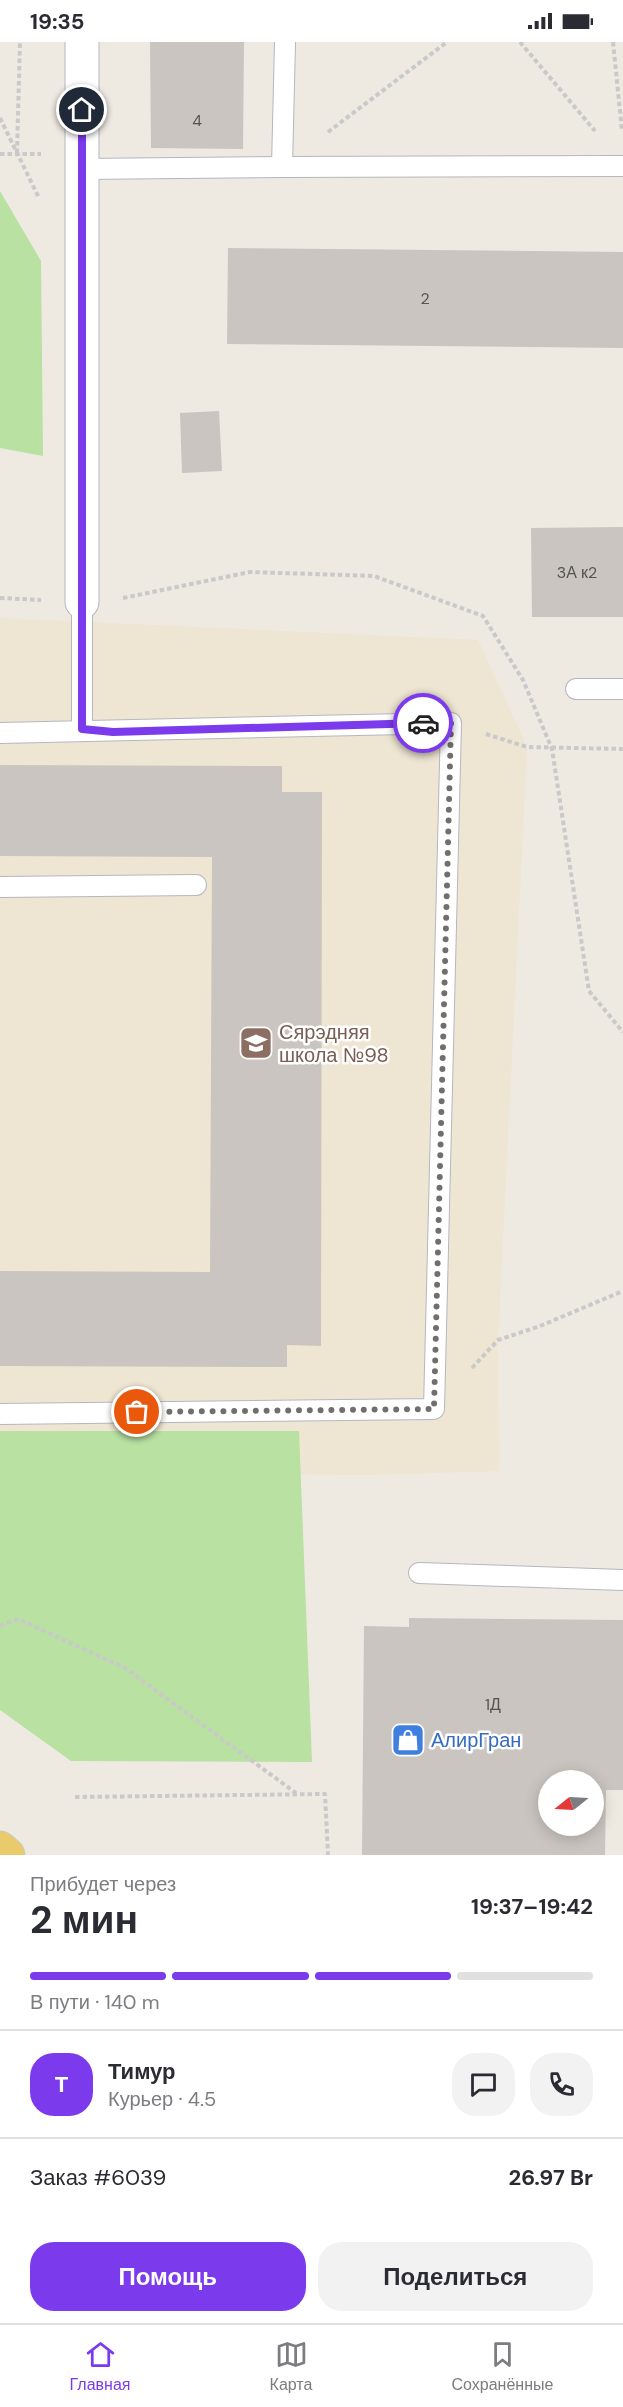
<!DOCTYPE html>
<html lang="ru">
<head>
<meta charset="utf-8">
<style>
	:root { --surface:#fff; --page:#f2f2f3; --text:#2b2b33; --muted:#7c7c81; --line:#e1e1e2; --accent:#7c3aed }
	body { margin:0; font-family:"DM Sans",sans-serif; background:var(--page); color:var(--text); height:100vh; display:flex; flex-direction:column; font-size:22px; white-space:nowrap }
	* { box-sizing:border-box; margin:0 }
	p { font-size:20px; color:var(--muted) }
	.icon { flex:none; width:33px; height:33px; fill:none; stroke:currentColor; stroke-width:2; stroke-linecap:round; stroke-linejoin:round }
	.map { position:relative; height:1813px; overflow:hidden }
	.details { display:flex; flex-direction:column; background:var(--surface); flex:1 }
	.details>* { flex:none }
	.needle { width:39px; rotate:252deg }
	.buttons { position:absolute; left:538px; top:1728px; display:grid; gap:12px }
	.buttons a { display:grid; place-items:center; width:66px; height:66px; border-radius:50%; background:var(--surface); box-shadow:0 3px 15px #0003; font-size:30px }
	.pin { position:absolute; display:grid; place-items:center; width:51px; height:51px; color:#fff; margin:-26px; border:3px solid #fff; border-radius:50%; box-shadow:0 2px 6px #0007 }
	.courier { position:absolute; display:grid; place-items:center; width:60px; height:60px; margin:-30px; border:4px solid #7c3aed; border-radius:50%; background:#fff; color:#222; box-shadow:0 2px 8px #0007 }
	.headline em { font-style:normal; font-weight:700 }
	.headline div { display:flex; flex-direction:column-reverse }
	.headline { display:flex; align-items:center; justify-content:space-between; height:102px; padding:0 30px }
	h1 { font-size:39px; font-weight:700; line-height:45px }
	.bar { display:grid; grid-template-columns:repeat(4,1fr); gap:9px 6px; align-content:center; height:72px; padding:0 30px }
	.bar i { height:8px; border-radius:4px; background:var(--line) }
	.bar .current { background:var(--accent) }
	.bar p { grid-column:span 4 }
	.line { display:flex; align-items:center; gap:15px; padding:0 30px; border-top:2px solid var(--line) }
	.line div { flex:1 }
	.round { display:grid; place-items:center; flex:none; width:63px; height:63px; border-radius:24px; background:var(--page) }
	.action { display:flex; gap:12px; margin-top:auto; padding:12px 30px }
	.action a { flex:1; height:69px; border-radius:24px; background:var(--accent); color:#fff; font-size:24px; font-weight:700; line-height:69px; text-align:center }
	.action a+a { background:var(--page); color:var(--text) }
	.status { display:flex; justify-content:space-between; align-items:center; height:42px; padding:0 30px; background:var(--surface); direction:ltr }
	.status svg { height:16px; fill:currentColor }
	.dock { display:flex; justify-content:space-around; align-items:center; height:84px; border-top:2px solid var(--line); background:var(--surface); font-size:16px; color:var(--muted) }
	.dock a { display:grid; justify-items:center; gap:3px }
	.dock .current { color:var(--accent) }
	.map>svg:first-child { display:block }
	.education { fill:#eee5d2 }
	.green { fill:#b8e1a2 }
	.building { fill:#cac5c0; fill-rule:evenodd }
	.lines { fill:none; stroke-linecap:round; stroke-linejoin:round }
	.lane-casing { stroke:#b5b7c0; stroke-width:22 }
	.street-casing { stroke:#b5b7c0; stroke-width:35 }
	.primary-casing { stroke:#c9c9c9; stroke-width:35 }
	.path { stroke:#c9c9c9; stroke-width:4; stroke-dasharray:4.5 3; stroke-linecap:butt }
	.lane { stroke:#fff; stroke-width:20 }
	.street { stroke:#fff; stroke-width:33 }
	.primary { stroke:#eacb6b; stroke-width:33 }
	.done { stroke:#716f6d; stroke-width:6; stroke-dasharray:0 10.8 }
	.route { stroke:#7c3aed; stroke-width:8 }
	.labels { text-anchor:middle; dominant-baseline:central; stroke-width:5; stroke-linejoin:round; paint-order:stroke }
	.number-label { font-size:16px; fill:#555452 }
	.education-label { font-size:20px; fill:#785e54; stroke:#fff; text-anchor:start }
	.shop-label { font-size:20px; fill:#366cbe; stroke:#fff; text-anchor:start }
</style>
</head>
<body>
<div class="status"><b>19:35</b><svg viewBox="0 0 49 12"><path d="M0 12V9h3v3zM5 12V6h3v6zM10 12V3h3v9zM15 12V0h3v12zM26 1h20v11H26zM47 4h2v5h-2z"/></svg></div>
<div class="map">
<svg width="623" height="1813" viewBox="0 0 623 1813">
	<rect width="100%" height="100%" fill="#eee9e1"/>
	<polygon class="education" points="0,576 478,598 527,705 498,1298 499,1429 363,1433 0,1430"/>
	<g class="green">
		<polygon points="0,149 41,219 43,414 0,406"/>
		<polygon points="0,1389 299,1389 312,1720 71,1719 0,1668"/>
	</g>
	<g class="building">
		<polygon points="150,0 244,0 243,107 151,106"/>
		<polygon points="228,206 623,210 623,306 227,302"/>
		<polygon points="219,369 222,429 182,431 180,371"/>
		<polygon points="623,485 623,575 532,575 531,486"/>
		<polygon points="0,723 282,724 282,750 322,750 321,1304 287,1303 287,1325 0,1324 0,1229 210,1230 212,815 0,814"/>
		<path d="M409,1576L623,1578V1748H606L605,1813H362L364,1584L409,1585ZM549,1738H594V1784H549Z"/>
	</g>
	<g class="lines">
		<g class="lane-casing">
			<g id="lane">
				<polyline points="285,0 282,125 623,124"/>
				<polyline points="82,127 282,125"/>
				<polyline points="82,560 82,687"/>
				<polyline points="576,647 623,647"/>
				<polyline points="0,691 451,681 434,1367 0,1372"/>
				<polyline points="0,845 196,843"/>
				<polyline points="419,1531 623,1538"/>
			</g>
		</g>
		<g class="street-casing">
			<polyline id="street" points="82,560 82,0"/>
		</g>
		<g class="primary-casing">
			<polyline id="primary" points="0,1806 8,1813"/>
		</g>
		<g class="path">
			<polyline points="520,0 595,89"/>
			<polyline points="613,0 622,89"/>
			<polyline points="0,76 39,156"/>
			<polyline points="328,90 447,0"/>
			<polyline points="17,111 20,0"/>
			<polyline points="0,112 41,112"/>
			<polyline points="0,556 41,558"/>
			<polyline points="123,556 250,530 374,534 483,574 523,638 552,707 589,949 623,990"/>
			<polyline points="486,692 527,705 623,707"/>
			<polyline points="472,1326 498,1298 540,1284 623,1249"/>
			<polyline points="0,1584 18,1577 125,1626 296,1751"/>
			<polyline points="75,1755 325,1752 328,1813"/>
		</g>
		<use href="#lane" class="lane"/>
		<use href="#street" class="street"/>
		<use href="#primary" class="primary"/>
	</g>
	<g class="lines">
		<polyline class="done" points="137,1370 434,1367 451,681 423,681"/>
		<polyline class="route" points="82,68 82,687 113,690 423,681"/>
	</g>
	<defs>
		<g id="school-square" transform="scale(1.725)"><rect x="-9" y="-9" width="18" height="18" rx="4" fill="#8d6e63" stroke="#fff"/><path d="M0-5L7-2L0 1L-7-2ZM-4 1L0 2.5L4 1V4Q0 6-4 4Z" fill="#fff"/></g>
		<g id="shop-square" transform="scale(1.725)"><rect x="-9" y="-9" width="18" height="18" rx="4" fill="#3f7fe0" stroke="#fff"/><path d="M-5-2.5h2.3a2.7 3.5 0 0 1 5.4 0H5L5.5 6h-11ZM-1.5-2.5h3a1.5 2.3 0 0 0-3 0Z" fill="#fff"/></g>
	</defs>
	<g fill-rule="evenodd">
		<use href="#school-square" x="256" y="1001"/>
		<use href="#shop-square" x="408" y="1698"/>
	</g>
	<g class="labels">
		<g class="number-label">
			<text x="197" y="78">4</text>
			<text x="425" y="256">2</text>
			<text x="577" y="530">3А к2</text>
			<text x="493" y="1662">1Д</text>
		</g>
		<g class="education-label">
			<text x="279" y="990">Сярэдняя<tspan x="279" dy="23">школа №98</tspan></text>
		</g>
		<g class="shop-label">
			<text x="431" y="1698">АлирГран</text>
		</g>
	</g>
</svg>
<div class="buttons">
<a><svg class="needle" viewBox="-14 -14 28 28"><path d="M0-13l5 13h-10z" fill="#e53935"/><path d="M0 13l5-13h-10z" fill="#7c7c81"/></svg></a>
</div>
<div class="pin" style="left:137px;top:1370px;background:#ea580c"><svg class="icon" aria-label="bag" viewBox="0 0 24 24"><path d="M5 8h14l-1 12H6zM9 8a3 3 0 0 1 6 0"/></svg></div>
<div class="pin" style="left:82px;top:68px;background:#1f2937"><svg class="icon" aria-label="home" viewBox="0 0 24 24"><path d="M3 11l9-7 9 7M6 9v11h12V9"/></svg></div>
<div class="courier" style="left:423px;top:681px"><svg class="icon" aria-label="car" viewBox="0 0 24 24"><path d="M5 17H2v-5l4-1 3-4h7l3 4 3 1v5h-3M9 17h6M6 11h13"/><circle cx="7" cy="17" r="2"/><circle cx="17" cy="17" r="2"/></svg></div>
</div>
<section class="details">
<div class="headline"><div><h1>2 мин</h1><p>Прибудет через</p></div><em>19:37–19:42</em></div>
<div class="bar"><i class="current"></i><i class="current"></i><i class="current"></i><i></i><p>В пути · 140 m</p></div>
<div class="line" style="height:108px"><b class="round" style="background:var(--accent);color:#fff">Т</b><div><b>Тимур</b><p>Курьер · 4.5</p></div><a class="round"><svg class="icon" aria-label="chat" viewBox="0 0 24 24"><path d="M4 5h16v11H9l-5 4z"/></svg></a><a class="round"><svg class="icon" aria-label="phone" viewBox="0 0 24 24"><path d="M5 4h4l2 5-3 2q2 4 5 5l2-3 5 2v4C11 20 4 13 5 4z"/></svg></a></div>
<div class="line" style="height:78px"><div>Заказ #6039</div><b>26.97 Br</b></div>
<div class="action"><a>Помощь</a><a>Поделиться</a></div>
</section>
<nav class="dock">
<a class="current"><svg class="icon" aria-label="home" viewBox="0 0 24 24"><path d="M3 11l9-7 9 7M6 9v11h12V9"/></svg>Главная</a>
<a><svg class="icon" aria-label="map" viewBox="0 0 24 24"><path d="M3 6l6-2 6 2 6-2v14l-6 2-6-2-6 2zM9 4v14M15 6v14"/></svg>Карта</a>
<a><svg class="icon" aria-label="saved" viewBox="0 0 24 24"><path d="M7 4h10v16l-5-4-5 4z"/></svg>Сохранённые</a>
</nav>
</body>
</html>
